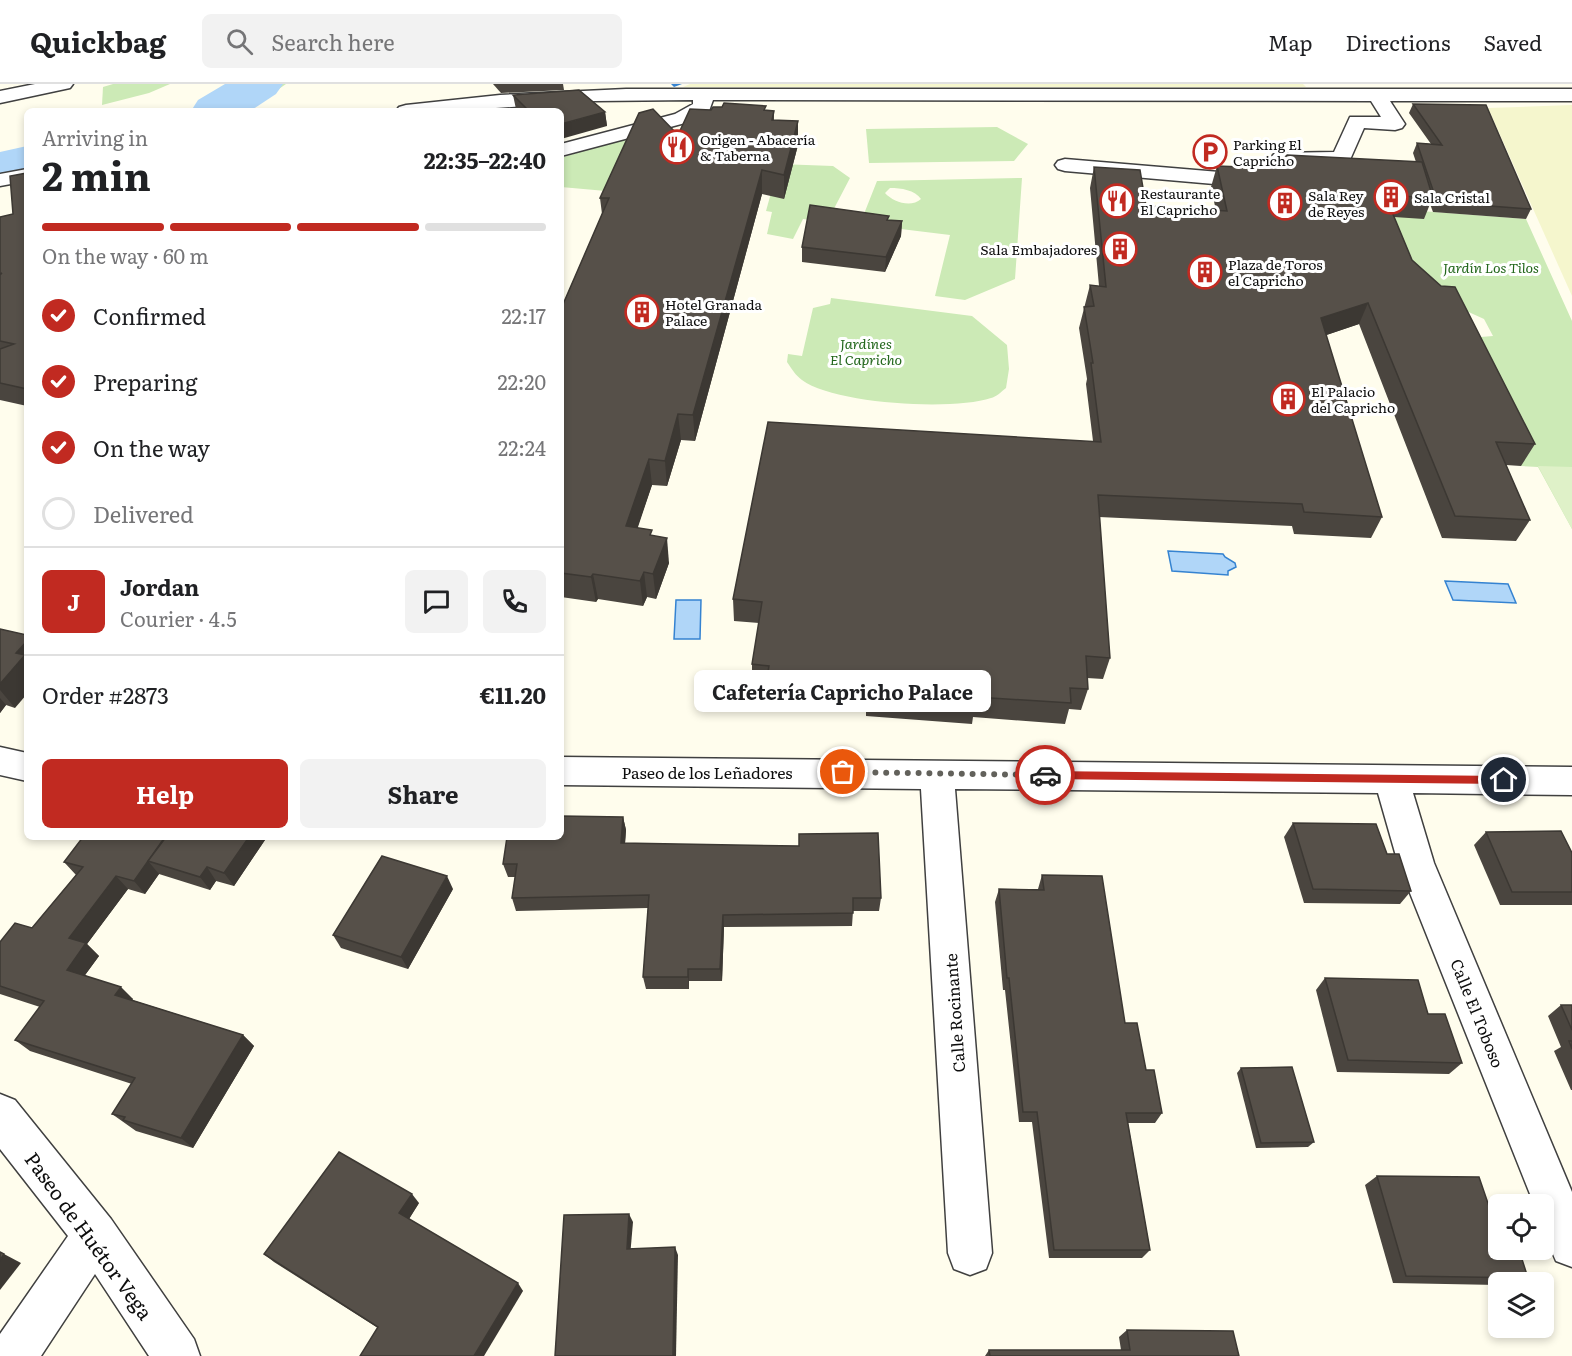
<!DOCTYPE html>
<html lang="en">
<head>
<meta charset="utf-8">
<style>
	:root { --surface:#fff; --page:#f2f2f2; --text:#202124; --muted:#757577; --line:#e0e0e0; --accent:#c12a21 }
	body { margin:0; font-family:Literata,serif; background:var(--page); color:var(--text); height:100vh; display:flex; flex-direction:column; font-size:22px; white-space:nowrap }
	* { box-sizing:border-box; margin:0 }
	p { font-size:20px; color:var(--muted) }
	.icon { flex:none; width:33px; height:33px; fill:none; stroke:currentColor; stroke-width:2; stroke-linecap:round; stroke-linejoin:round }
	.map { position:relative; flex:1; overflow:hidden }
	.panel { position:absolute; left:24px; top:24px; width:540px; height:732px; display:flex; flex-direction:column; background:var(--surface); border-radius:9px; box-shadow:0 3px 9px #0003 }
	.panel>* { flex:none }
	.buttons { position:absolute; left:1488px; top:1110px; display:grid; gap:12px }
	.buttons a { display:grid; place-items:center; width:66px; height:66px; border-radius:9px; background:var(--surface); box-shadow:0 3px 9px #0003; font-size:30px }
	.pin { position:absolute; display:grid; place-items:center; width:51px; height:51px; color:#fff; margin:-26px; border:3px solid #fff; border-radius:50%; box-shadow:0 2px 6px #0007 }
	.courier { position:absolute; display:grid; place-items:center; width:60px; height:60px; margin:-30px; border:4px solid #c12a21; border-radius:50%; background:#fff; color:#222; box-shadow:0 2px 8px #0007 }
	.bubble { position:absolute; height:42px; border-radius:9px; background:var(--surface); box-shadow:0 3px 9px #0003; font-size:20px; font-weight:700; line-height:42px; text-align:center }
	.summary em { font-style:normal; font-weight:700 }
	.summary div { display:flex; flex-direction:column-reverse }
	.summary { display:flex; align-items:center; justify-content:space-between; height:102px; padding:0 18px }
	h1 { font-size:39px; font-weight:700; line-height:45px }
	.bar { display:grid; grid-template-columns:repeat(4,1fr); gap:9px 6px; align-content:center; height:72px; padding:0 18px }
	.bar i { height:8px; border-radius:4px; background:var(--line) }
	.bar .current { background:var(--accent) }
	.bar p { grid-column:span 4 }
	.line { display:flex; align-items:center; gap:15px; padding:0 18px; border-top:2px solid var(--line) }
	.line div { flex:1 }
	.round { display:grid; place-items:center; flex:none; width:63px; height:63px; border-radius:9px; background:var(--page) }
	ol { padding:0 18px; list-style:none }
	li { display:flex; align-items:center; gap:18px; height:66px }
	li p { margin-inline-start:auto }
	li .icon { padding:6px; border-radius:50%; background:var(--accent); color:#fff; stroke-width:4 }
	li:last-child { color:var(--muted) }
	li i { width:33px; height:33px; border:3px solid var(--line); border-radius:50% }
	.action { display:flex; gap:12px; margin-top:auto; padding:12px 18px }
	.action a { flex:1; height:69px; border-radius:9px; background:var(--accent); color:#fff; font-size:24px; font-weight:700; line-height:69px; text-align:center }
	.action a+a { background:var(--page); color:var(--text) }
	header { display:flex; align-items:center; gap:36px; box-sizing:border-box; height:84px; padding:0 30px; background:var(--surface); border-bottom:2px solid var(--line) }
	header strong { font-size:28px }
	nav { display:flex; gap:33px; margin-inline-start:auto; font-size:21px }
	.search { width:420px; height:54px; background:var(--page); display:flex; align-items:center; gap:15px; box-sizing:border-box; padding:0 21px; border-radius:9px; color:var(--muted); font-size:22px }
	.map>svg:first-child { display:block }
	.farmland { fill:#f5f6cd }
	.green { fill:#cceab6; fill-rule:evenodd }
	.pitch { fill:#dff1c8 }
	.water { fill:#b0d6f8; stroke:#3583d1; stroke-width:1.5 }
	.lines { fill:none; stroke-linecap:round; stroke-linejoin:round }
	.stream { fill:#3583d1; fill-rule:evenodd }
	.river { fill:#b0d6f8; fill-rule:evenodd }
	.minor-casing { stroke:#404040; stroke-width:3 }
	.minor { fill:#fff; fill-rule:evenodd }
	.wall { fill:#4a453f }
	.shaded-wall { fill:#3c3833 }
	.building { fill:#565049; stroke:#3c3833; stroke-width:1.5 }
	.route { fill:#c12a21 }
	.done { stroke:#62615b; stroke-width:6; stroke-dasharray:0 10.8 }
	.labels { text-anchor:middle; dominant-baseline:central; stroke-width:6; stroke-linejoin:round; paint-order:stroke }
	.far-poi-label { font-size:14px; fill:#0d0d0d; stroke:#fff; text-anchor:start }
	.far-park-label { font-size:14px; font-style:italic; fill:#23671c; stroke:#fff }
	.street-label { font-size:16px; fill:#0d0d0d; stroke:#fff }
	.near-street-label { font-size:20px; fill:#0d0d0d; stroke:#fff }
</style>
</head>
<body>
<header>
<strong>Quickbag</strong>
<div class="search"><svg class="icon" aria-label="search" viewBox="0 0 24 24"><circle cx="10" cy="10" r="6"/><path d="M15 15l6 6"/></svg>Search here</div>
<nav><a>Map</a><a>Directions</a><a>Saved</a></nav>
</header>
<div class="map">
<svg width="1572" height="1272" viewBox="0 0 1572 1272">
	<rect width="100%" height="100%" fill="#fffded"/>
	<g class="farmland">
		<polygon points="690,0 1303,0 1306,3 683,3"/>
		<polygon points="1572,21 1572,212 1488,24"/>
	</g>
	<g class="green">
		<polygon points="113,0 170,0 149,9 102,21 103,3"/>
		<polygon points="240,0 286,0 247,27 192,27"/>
		<polygon points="997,43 1028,60 1014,77 869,79 866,45"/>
		<polygon points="644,47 617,108 561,103 561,74"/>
		<polygon points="27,66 27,82 0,86 0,69"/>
		<polygon points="779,80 833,82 850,94 827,138 803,135 793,155 767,150 772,128 766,127"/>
		<path d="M1022,94L1015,195L965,216L935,212L950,151L860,140L877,97ZM890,104C901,104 915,106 921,115C911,124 893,118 885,109Z"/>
		<polygon points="1421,127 1526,135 1572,237 1572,445 1538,383 1521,382 1468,254 1493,252 1484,235 1462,225 1359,131"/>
		<path d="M831,214L972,232L1007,261L1009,285L1006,304C1001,308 996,313 991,314C953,327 834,320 802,296C796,292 791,284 787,278L788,270L802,272L813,224L830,220Z"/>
	</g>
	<polygon class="pitch" points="1538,382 1572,383 1572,445"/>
	<g class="water">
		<polygon points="1168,467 1223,470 1225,473 1235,479 1236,483 1228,487 1228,491 1172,487"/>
		<polygon points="1445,497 1508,500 1516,519 1453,516"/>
		<polygon points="676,516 701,516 700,555 674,555"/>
	</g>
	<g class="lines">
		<polygon class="stream" points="671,0 682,0 674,3"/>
		<g class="river">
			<polygon points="225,0 283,0 276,10 250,27 191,27 198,16"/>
			<polygon points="27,62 27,94 0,100 0,68"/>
		</g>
		<g class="minor-casing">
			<g id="minor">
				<polygon points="35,0 73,0 70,4 0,19 0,7"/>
				<polygon points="626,5 1572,5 1572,17 1390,17 1405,40 1402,44 1395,46 1364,44 1349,78 1288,79 1268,103 1260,104 1065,87 1058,85 1055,81 1058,77 1065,75 1255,91 1275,69 1334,68 1350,33 1381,33 1371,17 713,16 709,27 689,38 561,72 561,60 675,30 693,20 693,16 595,17 453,27 396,27 399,23 406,21 500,11"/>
				<polygon points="27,85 27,97 0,102 0,90"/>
				<polygon points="0,663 27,669 27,697 0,691"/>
				<path d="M561,673L1572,683V711L1413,709L1434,779L1572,1108V1183L1556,1177C1546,1153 1544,1147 1544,1120H1534L1398,779L1378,709L955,705L992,1169L986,1185L970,1191L954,1185L948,1169L921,705L561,701Z"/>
				<polygon points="0,1010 15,1016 111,1135 194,1255 200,1272 149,1272 95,1190 41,1272 0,1272 0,1250 68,1152 0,1065"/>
			</g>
		</g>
		<use href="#minor" class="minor"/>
	</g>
	<g class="wall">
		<polygon points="493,0 563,0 564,6 501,9"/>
		<polygon points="513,11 605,28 607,42 561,27 518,27 516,25"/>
		<polygon points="1413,20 1531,125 1526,135 1433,128 1430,120 1424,135 1394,133 1412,176 1535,360 1521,382 1506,381 1530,436 1516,457 1442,454 1359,240 1326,251 1382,433 1371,454 1294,450 1292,442 1099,433 1110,574 1103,595 1087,594 1088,605 1081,626 1069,625 1065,640 973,633 972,640 866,632 866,627 767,620 766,602 752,601 752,580 759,539 734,537 733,515 1093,357 1086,300 1087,295 1079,244 1090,201 1099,202 1090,104 1094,83 1146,122 1216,127 1211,103 1217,82 1275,84 1416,78 1413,69 1417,59 1431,60 1409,29"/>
		<polygon points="711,26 774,27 774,36 798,61 784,115 762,110 695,357 681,356 667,402 652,401 637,444 653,452 669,479 656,515 647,513 643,522 598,515 596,518 561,513 561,225 602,130 600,114 678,51"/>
		<polygon points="27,89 27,322 0,316 0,133 13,130"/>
		<polygon points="888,136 902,137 901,152 885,188 802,178 802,163"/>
		<polygon points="0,545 15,624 6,621 0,629"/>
		<polygon points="623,733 626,746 625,759 881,814 879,827 853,827 852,842 724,843 722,897 689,897 689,905 646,905 643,893 648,824 516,827 512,814 515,793 508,793 503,780"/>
		<polygon points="1293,739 1387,770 1411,807 1400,820 1304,819 1284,753"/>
		<polygon points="1486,748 1572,769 1572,821 1500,821 1474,761"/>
		<polygon points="83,753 267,753 234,802 216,797 210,806 159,790 145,810 128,805 87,860 99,872 85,891 133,915 132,916 243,951 254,962 193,1064 136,1047 112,1030 132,1000 30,967 15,956 40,923 0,910 0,858 32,844 76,791 64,778"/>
		<polygon points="1042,791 1125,939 1146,986 1162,1029 1155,1039 1128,1039 1150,1166 1142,1174 1049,1174 1032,1038 1019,1038 1005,906 1003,906 995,818 999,805 1038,805"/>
		<polygon points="453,805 408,885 341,864 333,851"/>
		<polygon points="1325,894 1428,930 1462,979 1449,990 1337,988 1316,906"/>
		<polygon points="1561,921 1572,921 1572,1006 1571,1006 1554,967 1561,963 1548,932"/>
		<polygon points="1241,984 1314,1058 1308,1063 1256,1064 1237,989"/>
		<polygon points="1377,1092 1493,1134 1528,1194 1519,1198 1498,1198 1498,1201 1393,1199 1365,1101"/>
		<polygon points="419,1119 409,1135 523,1207 378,1244 274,1178 264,1170"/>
		<polygon points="1127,1246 1239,1272 985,1272 989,1266 1121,1266 1119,1253"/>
	</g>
	<g class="shaded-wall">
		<polygon points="605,28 607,42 561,55 561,40"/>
		<polygon points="798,37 798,61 784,115 784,91"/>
		<polygon points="762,86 762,110 695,357 693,331"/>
		<polygon points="902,137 901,152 885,188 886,173"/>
		<polygon points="1368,219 1359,240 1312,256 1321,234"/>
		<polygon points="678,330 681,356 667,402 665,377"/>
		<polygon points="649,375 652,401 630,467 626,442"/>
		<polygon points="667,454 669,479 656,515 653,490"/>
		<polygon points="644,488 647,513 643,522 640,497"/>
		<polygon points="593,490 598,515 596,518 591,493"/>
		<polygon points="27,557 27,610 15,624 0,606 0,600 16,569"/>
		<polygon points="0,614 6,621 0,629"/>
		<polygon points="623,733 626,746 624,773 621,759"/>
		<polygon points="165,753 148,777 159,790 145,810 134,797"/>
		<polygon points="249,753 267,753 234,802 224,789"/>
		<polygon points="207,783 216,797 210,806 200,793"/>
		<polygon points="116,792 128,805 87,860 99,872 80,898 67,886 69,854"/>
		<polygon points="447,792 453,805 408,885 401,873"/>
		<polygon points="723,831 724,843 722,897 720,885"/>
		<polygon points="688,885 689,897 689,905 688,893"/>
		<polygon points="121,903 133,915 127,923 115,911"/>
		<polygon points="243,951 254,962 193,1064 181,1054"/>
		<polygon points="412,1110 419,1119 407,1138 399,1129"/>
		<polygon points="629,1130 633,1138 630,1173 627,1165"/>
		<polygon points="675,1163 678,1171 676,1272 673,1272"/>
		<polygon points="4,1170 21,1179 0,1206 0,1176"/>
		<polygon points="518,1199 523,1207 484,1272 474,1272"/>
	</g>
	<g class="building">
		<polygon points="579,6 605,28 561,40 561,27 529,27 513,11"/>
		<polygon points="724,19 766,22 764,26 774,27 772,36 798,37 784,91 762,86 693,331 678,330 665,377 649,375 626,442 652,446 650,451 667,454 653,490 644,488 640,497 593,490 591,493 561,489 561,225 609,114 600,114 639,29 653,25 678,51 690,25 711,26 713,23 722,23"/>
		<polygon points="1413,20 1486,21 1531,125 1437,118 1417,59 1442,61"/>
		<polygon points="1287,71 1422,78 1433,114 1385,111 1412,176 1441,202 1455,203 1535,360 1496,358 1530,436 1455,432 1368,219 1321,234 1382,433 1304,428 1302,420 1098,411 1110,574 1086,572 1088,605 1070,604 1071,619 976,613 976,620 868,612 868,606 766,599 769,582 752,580 762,518 733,515 768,338 1101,358 1091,279 1093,279 1084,223 1094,222 1090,201 1106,203 1094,83 1140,86 1146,122 1227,127 1217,82 1275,84"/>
		<polygon points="27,89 27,305 0,299 0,265 14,260 0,257 0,191 2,189 0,190 0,133 13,130 10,92"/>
		<polygon points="810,121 889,132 887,136 902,137 886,173 802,163"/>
		<polygon points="0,545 27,551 27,557 16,569 25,571 0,600"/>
		<polygon points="561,732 623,733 621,759 799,762 799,750 878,749 881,814 853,814 853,829 723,831 720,885 688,885 688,893 643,893 649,811 512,814 517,780 503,780 507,753 561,753"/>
		<polygon points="1293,739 1376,740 1387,770 1399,770 1411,807 1313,805"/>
		<polygon points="1561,747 1572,769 1572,808 1512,808 1486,748"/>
		<polygon points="83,753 165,753 134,797 116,792 69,854 86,859 67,886 121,903 115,911 243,951 181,1054 123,1036 125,1033 112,1030 135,994 15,956 44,917 0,902 0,858 15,839 32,844 83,783 64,778"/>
		<polygon points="166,753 249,753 224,789 207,783 200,793 148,777"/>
		<polygon points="382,772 447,792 401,873 333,851"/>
		<polygon points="1042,791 1102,792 1125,939 1137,939 1146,986 1154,986 1162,1029 1126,1029 1150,1166 1054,1166 1037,1028 1023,1028 1009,894 1007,894 999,805 1044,806"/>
		<polygon points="1325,894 1418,896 1428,930 1445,930 1462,979 1348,976"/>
		<polygon points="1561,921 1572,921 1572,946"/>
		<polygon points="1569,957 1572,957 1572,965"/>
		<polygon points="1292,983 1314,1058 1261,1059 1241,984"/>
		<polygon points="339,1068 412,1110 399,1129 518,1199 474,1272 360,1272 378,1243 264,1170"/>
		<polygon points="1377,1092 1479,1093 1493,1134 1498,1134 1498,1166 1519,1166 1528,1194 1406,1192"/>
		<polygon points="629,1130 627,1165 675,1163 673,1272 555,1272 564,1131"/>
		<polygon points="0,1168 4,1170 0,1176"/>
		<polygon points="1127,1246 1233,1247 1239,1272 990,1272 989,1266 1130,1266"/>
	</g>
	<polygon class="route" points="1045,687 1504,692 1509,696 1504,700 1045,695 1040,691"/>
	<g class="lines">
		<polyline class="done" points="843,688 1045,691"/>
	</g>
	<defs>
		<g id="restaurant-ring" transform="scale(1.725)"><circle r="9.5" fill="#fff" stroke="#c12a21" stroke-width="1.5"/><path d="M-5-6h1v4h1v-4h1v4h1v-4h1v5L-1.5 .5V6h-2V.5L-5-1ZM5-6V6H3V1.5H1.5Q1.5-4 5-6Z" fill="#c12a21"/></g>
		<g id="parking-ring" transform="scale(1.725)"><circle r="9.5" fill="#fff" stroke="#c12a21" stroke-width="1.5"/><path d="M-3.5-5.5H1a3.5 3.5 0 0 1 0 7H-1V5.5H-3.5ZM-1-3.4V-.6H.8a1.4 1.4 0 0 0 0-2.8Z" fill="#c12a21"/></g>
		<g id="building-ring" transform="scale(1.725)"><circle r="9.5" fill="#fff" stroke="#c12a21" stroke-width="1.5"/><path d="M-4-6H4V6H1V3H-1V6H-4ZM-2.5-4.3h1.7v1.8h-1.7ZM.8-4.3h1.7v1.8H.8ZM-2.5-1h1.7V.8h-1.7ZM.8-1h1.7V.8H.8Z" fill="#c12a21"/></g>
	</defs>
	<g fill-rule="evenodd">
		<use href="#restaurant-ring" x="677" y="63"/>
		<use href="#parking-ring" x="1210" y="68"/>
		<use href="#building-ring" x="1391" y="113"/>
		<use href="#restaurant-ring" x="1117" y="117"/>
		<use href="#building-ring" x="1285" y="119"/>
		<use href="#building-ring" x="1120" y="165"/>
		<use href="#building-ring" x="1205" y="188"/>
		<use href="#building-ring" x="642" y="228"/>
		<use href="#building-ring" x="1288" y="315"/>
	</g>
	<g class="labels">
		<g class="far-poi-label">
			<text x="700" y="55">Origen - Abacería<tspan x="700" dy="16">&amp; Taberna</tspan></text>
			<text x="1233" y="60">Parking El<tspan x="1233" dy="16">Capricho</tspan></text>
			<text x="1140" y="109">Restaurante<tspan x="1140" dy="16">El Capricho</tspan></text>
			<text x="1308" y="111">Sala Rey<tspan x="1308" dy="16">de Reyes</tspan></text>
			<text x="1414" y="113">Sala Cristal</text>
			<text x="1097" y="165" text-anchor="end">Sala Embajadores</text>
			<text x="1228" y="180">Plaza de Toros<tspan x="1228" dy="16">el Capricho</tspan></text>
			<text x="665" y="220">Hotel Granada<tspan x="665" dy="16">Palace</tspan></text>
			<text x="1311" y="307">El Palacio<tspan x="1311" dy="16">del Capricho</tspan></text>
		</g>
		<g class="far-park-label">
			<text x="1491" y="183">Jardín Los Tilos</text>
			<text x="866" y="259">Jardínes<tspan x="866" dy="16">El Capricho</tspan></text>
		</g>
		<g class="street-label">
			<text x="707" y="688">Paseo de los Leñadores</text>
			<text transform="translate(954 929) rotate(-94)">Calle Rocinante</text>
			<text transform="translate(1478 929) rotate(68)">Calle El Toboso</text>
		</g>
		<g class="near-street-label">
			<text transform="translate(90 1151) rotate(54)">Paseo de Huétor Vega</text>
		</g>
	</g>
</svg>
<div class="buttons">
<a><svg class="icon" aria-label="locate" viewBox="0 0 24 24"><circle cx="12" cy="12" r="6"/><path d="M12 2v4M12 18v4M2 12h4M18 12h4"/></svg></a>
<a><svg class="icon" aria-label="layers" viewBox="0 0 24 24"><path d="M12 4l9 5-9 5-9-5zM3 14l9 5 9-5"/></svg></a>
</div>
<div class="pin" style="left:843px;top:688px;background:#ea580c"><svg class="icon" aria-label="bag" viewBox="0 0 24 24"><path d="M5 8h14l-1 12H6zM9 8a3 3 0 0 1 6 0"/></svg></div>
<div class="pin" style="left:1504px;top:696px;background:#1f2937"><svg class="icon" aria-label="home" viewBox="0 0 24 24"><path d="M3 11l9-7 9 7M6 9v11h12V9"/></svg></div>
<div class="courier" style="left:1045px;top:691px"><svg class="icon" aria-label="car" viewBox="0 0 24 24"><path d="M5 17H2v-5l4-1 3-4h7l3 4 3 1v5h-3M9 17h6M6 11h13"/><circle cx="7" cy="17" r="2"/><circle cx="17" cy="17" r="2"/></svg></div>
<div class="bubble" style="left:694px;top:586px;width:297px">Cafetería Capricho Palace</div>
<section class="panel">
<div class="summary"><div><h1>2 min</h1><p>Arriving in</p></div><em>22:35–22:40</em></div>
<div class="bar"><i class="current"></i><i class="current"></i><i class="current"></i><i></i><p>On the way · 60 m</p></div>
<ol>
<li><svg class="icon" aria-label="check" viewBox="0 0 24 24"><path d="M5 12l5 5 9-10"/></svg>Confirmed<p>22:17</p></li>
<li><svg class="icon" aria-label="check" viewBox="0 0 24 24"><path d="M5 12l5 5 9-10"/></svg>Preparing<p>22:20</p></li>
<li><svg class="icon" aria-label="check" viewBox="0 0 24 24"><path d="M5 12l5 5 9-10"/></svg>On the way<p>22:24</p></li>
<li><i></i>Delivered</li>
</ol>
<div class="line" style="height:108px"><b class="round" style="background:var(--accent);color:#fff">J</b><div><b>Jordan</b><p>Courier · 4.5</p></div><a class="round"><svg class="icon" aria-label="chat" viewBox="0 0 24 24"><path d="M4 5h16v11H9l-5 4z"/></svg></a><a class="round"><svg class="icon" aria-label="phone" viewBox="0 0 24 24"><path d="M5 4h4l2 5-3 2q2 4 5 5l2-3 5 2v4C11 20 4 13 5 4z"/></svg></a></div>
<div class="line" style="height:78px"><div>Order #2873</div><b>€11.20</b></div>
<div class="action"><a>Help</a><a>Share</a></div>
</section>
</div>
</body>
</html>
